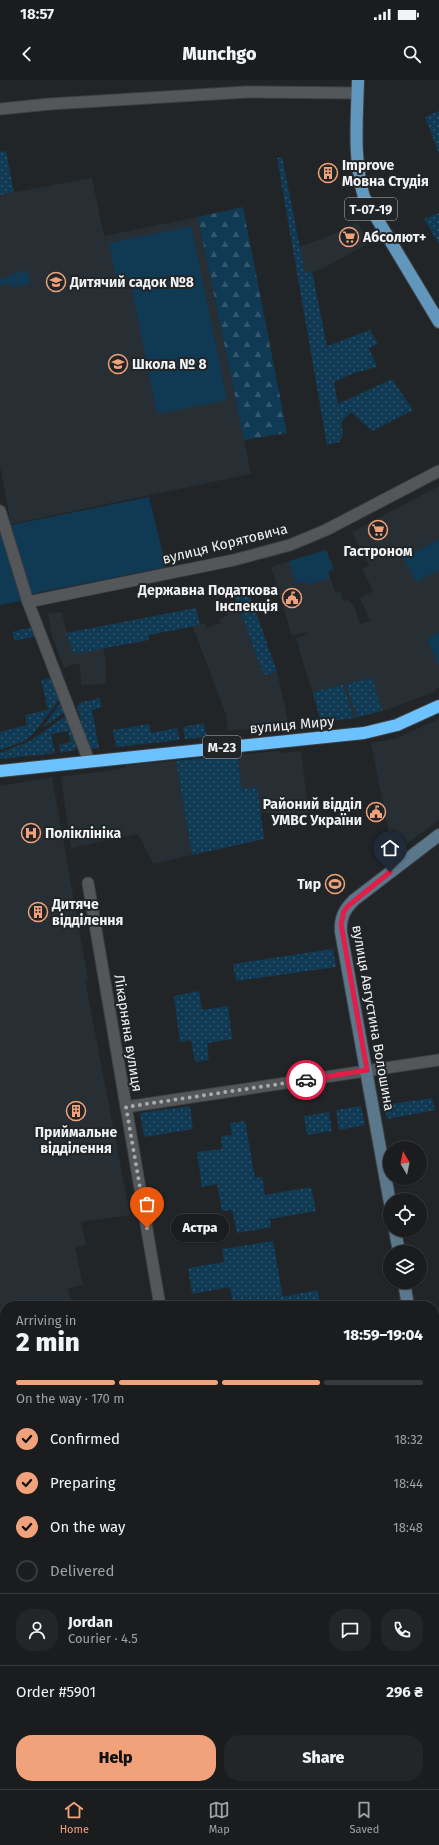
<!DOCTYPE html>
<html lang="en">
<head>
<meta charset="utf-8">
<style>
	:root { --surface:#1a1c1d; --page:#232526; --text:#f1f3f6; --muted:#9fa1a4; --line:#383a3b; --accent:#f1a27b }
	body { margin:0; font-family:"Fira Sans",sans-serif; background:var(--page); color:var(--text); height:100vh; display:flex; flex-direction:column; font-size:15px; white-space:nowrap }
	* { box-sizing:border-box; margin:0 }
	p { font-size:13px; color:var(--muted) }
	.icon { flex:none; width:22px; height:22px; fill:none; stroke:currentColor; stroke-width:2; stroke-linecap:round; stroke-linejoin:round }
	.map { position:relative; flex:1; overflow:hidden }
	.side { position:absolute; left:0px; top:1221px; width:439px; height:488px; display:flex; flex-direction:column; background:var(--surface); border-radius:16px 16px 0 0; box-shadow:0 1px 3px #0004,0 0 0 1px var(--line) }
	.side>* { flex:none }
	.needle { width:26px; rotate:350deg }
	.fabs { position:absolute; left:383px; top:1061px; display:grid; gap:8px }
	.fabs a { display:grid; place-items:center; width:44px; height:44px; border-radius:50%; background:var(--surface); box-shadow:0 1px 3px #0004,0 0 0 1px var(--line); font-size:20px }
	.pin { position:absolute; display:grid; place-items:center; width:34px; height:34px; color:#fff; margin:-41px -17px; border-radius:50% 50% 50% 0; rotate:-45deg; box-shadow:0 0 4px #0007 }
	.pin .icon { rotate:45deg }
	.courier { position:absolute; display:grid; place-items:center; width:40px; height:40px; margin:-20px; border:3px solid #e11d48; border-radius:50%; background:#fff; color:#222; box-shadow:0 1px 5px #0007 }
	.bubble { position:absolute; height:28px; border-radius:14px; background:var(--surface); box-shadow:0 1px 3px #0004,0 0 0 1px var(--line); font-size:13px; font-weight:800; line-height:28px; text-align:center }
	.head em { font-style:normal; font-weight:800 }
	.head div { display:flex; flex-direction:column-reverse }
	.head { display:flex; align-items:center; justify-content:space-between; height:68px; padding:0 16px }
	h1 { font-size:26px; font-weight:800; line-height:30px }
	.bar { display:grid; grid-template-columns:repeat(4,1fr); gap:6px 4px; align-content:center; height:48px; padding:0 16px }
	.bar i { height:5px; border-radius:3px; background:var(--line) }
	.bar .active { background:var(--accent) }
	.bar p { grid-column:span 4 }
	.line { display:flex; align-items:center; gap:10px; padding:0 16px; border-top:1px solid var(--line) }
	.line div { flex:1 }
	.round { display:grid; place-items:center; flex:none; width:42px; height:42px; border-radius:16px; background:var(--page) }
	ol { padding:0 16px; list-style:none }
	li { display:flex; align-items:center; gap:12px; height:44px }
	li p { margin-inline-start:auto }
	li .icon { padding:4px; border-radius:50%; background:var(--accent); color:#111; stroke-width:4 }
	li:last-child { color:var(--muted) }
	li i { width:22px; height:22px; border:2px solid var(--line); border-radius:50% }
	.cta { display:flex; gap:8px; margin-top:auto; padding:8px 16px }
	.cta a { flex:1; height:46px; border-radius:16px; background:var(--accent); color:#111; font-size:16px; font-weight:800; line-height:46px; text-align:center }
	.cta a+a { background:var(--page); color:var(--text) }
	.status { display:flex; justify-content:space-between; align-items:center; height:28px; padding:0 20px; background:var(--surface); direction:ltr }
	.status svg { height:11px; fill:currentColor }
	header { display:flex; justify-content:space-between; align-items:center; height:52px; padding:0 16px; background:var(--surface); font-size:18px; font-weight:800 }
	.tab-bar { display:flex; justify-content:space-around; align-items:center; height:56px; border-top:1px solid var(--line); background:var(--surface); font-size:11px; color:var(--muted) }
	.tab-bar a { display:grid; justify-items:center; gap:2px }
	.tab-bar .active { color:var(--accent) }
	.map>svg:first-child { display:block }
	.built { fill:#272f35 }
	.industrial { fill:url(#industrial-grid) }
	.grass { fill:url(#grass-dots) }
	.forest { fill:url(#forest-firs) }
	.park { fill:#103954 }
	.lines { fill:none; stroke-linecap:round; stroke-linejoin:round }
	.street-casing { stroke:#3e4042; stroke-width:13 }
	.secondary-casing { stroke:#3e4042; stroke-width:14 }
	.primary-casing { stroke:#3e4042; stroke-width:14 }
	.highway-casing { stroke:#3e4042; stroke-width:14 }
	.street { stroke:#54575a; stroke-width:11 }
	.secondary { stroke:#5b778c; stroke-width:12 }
	.primary { stroke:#6297bd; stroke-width:12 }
	.highway { stroke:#6cc2ff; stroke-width:12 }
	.rail { stroke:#afb1b2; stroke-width:3; stroke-dasharray:5 5; stroke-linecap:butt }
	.done { stroke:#a8aaac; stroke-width:4; stroke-dasharray:0 7.2 }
	.route { stroke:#e11d48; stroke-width:5 }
	.labels { text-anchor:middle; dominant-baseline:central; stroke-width:4; stroke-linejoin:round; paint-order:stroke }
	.shield { fill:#222527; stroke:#b2b4b6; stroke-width:1 }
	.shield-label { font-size:13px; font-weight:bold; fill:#f0f2f3 }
	.poi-label { font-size:14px; font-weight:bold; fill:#f0f2f3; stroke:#222527; text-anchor:start }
	.street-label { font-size:14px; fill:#f0f2f3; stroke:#222527 }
</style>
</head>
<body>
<div class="status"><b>18:57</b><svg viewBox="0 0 49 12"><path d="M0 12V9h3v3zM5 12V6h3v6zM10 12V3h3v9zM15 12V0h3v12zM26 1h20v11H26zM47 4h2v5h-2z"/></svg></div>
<header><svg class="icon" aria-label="back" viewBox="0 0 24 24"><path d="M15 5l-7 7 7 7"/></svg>Munchgo<svg class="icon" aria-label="search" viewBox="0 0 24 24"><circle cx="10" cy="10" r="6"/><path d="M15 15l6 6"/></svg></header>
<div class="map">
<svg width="439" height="1709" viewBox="0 0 439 1709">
	<defs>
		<pattern id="industrial-grid" width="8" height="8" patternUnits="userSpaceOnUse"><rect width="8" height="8" fill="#272f35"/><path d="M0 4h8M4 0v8" fill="none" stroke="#3c4349"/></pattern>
		<pattern id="grass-dots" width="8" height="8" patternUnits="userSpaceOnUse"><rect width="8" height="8" fill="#103954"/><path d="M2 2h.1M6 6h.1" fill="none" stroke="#33566d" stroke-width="1.8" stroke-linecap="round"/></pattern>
		<pattern id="forest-firs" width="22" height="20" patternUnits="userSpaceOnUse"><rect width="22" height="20" fill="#103954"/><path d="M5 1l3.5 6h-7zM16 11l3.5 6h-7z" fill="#33566d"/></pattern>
	</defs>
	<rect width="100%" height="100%" fill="#222527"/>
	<g class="built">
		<polygon points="92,98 104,156 198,137 251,394 11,444 0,386 0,115"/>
		<polygon points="358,142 368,164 321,189 305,194 299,167 332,155"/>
		<polygon points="439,406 439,607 435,609 436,611 389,629 355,638 321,642 296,558 308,554 307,552 292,556 271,487 326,470 334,489 328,492 335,512 340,511 343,521 349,520 351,524 353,524 360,544 370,541 360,518 373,511 362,489 369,485 352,452"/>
		<polygon points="239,528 264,595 277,592 289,645 228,651 226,635 193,547 204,543 206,548 220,543 219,539 227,536 226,533"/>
		<polygon points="62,532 67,556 74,574 103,568 106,581 106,604 81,605 80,585 77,583 64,588 52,556 48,534"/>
		<polygon points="439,639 439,740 399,769 390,758 371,663 397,658"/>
		<polygon points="279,671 279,673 301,671 309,738 260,732 257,707 242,709 237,675"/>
		<polygon points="176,681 192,775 153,784 138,754 71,768 61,697 125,688 125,685"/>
		<polygon points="52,697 88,900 85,900 130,1135 81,1142 86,1165 75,1168 83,1205 68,1208 72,1223 59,1226 5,1226 5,1398 0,1399 0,706"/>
		<polygon points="439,1590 439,1709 255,1709 242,1704 434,1704 434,1591"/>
		<polygon points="5,1649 5,1699 0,1699 0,1650"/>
	</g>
	<g class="industrial">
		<polygon points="0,1610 5,1610 5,1649 0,1650"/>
		<polygon points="0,1699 5,1699 5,1704 232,1704 232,1709 0,1709"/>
	</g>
	<g class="grass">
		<polygon points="439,31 439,74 425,37"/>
		<polygon points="6,71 14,112 0,115 0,72"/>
		<polygon points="282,77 305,193 312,192 327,266 370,250 378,264 369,268 377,287 354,293 334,302 338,324 392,299 413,330 372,351 351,332 341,342 343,355 339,362 327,365 277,78"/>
		<polygon points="439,133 439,164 424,139"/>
		<polygon points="249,513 277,592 264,595 235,518"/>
		<polygon points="196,528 200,545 149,555 149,560 74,574 66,553"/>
		<polygon points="32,547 36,556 15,561 12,552"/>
		<polygon points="52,598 60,619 32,655 24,661 0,670 0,652 27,645 25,635 48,630 41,600"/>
		<polygon points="372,598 382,631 357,637 346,604"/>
		<polygon points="343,605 354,638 321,642 313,612"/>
		<polygon points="100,618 102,627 92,630 99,668 91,669 88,667 77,626 82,622"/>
		<polygon points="61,622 65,632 42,648"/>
		<polygon points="66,636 77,664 75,670 60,673 59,665 71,662 68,651 51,654 55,673 0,679 0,673 30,661"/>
		<polygon points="204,643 207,657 185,659 183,647"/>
		<polygon points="149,644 151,653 177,648 180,660 116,667 113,650"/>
		<polygon points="237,675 242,709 257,707 264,759 192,775 176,681"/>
		<polygon points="333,869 336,887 236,901 233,884"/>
		<polygon points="199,911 202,930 228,926 232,959 207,963 209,980 195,982 191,960 180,962 174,916"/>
		<polygon points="432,1018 435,1030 387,1039 384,1025"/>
		<polygon points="190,1026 193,1049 144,1057 140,1033"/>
		<polygon points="361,1026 365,1045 339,1050 336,1030"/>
		<polygon points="329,1032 332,1051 307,1055 304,1036"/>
		<polygon points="245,1041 255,1098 262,1097 265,1115 311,1107 316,1131 270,1139 271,1147 237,1153 232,1130 222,1131 217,1104 202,1107 197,1072 222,1069 221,1056 232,1055 230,1043"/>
		<polygon points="273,1161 283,1217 317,1210 321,1226 233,1226 230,1207 192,1214 188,1188 224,1182 222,1169"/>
		<polygon points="279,1704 424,1704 423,1709 288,1709"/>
	</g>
	<polygon class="forest" points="243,127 287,353 244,360 198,137"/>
	<g class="park">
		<polygon points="191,146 227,320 157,334 129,196 116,198 109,163"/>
		<polygon points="28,191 30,204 14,207 9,204 0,205 0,199 7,198 12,194"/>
		<polygon points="149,417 166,487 31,514 11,445"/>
		<polygon points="0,440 25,520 0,525"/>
		<polygon points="439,459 439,490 416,502 403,478"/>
		<polygon points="326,470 334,489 328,492 330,498 310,504 304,502 296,504 289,481"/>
		<polygon points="439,552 439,586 427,559"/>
	</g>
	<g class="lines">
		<g class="street-casing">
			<g id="street">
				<polyline points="0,29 50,24 246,12 357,13"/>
				<polyline points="0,431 28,522 89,681"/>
				<polyline points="28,522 234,480 290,465 326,450 439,391"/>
				<polyline points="88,803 160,1226"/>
				<polyline points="126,1027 439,980"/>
				<polyline points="434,1316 439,1315"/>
				<polyline points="434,1368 439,1393"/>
			</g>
		</g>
		<g class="secondary-casing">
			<g id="secondary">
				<path d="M390,1123L341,852C340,838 344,830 354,820L439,755"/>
				<polyline points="395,1150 399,1172"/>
				<polyline points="404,1202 408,1226"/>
				<polyline points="0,1414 5,1413"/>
			</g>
		</g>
		<g class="primary-casing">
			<path id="primary" d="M358,0C357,39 353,80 364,117L439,242"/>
		</g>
		<g class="highway-casing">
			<polyline id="highway" points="0,691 364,653 397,645 439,626"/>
		</g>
		<use href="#street" class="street"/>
		<use href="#secondary" class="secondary"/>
		<use href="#primary" class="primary"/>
		<use href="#highway" class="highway"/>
		<g class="rail">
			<polyline points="434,1580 439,1579"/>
			<polyline points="0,1604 5,1604"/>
			<polyline points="434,1648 439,1648"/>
			<polyline points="434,1657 439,1657"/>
			<polyline points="0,1665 5,1665"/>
			<polyline points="0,1674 5,1674"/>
			<polyline points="258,1704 272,1709"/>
		</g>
	</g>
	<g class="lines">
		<polyline class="done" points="147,1148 126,1027 306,1000"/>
		<polyline class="route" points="306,1000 367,990 341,844 344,831 348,826 390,792"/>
	</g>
	<defs>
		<g id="building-ring" transform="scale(1)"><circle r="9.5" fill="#222527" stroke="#f1a27b" stroke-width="1.5"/><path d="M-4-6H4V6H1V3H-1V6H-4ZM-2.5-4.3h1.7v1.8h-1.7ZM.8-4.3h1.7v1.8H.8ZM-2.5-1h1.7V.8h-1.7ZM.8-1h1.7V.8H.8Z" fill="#f1a27b"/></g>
		<g id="supermarket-ring" transform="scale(1)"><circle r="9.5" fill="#222527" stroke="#f1a27b" stroke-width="1.5"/><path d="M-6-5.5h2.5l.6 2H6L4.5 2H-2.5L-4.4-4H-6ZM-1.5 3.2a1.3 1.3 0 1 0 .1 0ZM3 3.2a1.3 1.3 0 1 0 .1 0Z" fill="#f1a27b"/></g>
		<g id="school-ring" transform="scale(1)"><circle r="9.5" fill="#222527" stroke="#f1a27b" stroke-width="1.5"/><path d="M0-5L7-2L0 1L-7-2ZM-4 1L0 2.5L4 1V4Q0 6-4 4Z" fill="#f1a27b"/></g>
		<g id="civic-ring" transform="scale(1)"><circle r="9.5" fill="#222527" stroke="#f1a27b" stroke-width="1.5"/><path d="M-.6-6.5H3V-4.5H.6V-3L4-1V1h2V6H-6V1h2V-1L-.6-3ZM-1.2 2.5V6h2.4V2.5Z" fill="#f1a27b"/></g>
		<g id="hospital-ring" transform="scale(1)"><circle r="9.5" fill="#222527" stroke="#f1a27b" stroke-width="1.5"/><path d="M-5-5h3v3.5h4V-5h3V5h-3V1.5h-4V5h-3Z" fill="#f1a27b"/></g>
		<g id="stadium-ring" transform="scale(1)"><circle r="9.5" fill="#222527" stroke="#f1a27b" stroke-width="1.5"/><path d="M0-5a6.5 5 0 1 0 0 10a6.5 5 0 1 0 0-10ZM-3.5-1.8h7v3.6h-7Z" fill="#f1a27b"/></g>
	</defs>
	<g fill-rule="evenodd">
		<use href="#building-ring" x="328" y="93"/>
		<use href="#supermarket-ring" x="349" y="157"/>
		<use href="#school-ring" x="56" y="202"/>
		<use href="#school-ring" x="118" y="284"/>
		<use href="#supermarket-ring" x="378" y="450"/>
		<use href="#civic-ring" x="292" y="518"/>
		<use href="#civic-ring" x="376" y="732"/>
		<use href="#hospital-ring" x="31" y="753"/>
		<use href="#stadium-ring" x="335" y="804"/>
		<use href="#building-ring" x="38" y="832"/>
		<use href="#building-ring" x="76" y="1031"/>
	</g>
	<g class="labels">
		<g class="shield">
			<rect x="345" y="118" width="52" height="22" rx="3"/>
			<rect x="203" y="656" width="38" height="22" rx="3"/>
		</g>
		<g class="shield-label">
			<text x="371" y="129">Т-07-19</text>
			<text x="222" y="667">М-23</text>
		</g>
		<g class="poi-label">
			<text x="342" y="85">Improve<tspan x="342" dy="16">Мовна Студія</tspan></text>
			<text x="363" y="157">Абсолют+</text>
			<text x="70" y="202">Дитячий садок №8</text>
			<text x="132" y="284">Школа № 8</text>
			<text x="378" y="471" text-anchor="middle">Гастроном</text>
			<text x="278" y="510" text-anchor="end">Державна Податкова<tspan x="278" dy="16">Інспекція</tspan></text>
			<text x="362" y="724" text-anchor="end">Районий відділ<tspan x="362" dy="16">УМВС України</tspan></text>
			<text x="45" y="753">Поліклініка</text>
			<text x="321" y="804" text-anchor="end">Тир</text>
			<text x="52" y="824">Дитяче<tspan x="52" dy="16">відділення</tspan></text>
			<text x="76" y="1052" text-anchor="middle">Приймальне<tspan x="76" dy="16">відділення</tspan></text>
		</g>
		<g class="street-label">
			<text transform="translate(225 464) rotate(-14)">вулиця Корятовича</text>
			<text transform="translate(292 645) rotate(-5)">вулиця Миру</text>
			<text transform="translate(373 938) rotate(80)">вулиця Августина Волошина</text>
			<text transform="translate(128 953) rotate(81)">Лікарняна вулиця</text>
		</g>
	</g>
</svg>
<div class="fabs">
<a><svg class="needle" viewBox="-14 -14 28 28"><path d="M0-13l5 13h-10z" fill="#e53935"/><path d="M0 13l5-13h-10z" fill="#9fa1a4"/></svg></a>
<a><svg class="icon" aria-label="locate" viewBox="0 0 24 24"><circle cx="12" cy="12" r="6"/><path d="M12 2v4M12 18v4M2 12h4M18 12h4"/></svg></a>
<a><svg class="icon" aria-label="layers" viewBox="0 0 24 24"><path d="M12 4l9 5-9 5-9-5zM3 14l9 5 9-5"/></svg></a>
</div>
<div class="pin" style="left:147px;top:1148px;background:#ea580c"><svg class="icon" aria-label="bag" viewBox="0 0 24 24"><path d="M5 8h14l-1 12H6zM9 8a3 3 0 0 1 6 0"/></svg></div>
<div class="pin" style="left:390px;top:792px;background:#1f2937"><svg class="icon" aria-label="home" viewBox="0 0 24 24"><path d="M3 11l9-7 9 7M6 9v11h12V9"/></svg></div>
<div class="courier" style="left:306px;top:1000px"><svg class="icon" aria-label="car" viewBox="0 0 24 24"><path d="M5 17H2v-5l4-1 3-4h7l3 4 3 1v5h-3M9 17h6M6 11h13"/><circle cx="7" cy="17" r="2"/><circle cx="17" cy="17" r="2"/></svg></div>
<div class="bubble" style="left:171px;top:1134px;width:58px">Астра</div>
<section class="side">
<div class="head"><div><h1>2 min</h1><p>Arriving in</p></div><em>18:59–19:04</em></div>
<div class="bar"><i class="active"></i><i class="active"></i><i class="active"></i><i></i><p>On the way · 170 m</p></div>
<ol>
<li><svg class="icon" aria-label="check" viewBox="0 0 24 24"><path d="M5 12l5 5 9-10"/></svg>Confirmed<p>18:32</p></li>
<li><svg class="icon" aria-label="check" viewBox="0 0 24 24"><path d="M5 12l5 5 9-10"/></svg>Preparing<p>18:44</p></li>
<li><svg class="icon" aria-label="check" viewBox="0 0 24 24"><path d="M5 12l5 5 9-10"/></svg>On the way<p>18:48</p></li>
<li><i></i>Delivered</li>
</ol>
<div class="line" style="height:72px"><a class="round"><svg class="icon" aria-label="person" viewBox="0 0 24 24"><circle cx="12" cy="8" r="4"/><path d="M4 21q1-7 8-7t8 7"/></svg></a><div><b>Jordan</b><p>Courier · 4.5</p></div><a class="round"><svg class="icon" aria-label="chat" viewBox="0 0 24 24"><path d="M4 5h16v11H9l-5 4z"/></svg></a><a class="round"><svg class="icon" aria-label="phone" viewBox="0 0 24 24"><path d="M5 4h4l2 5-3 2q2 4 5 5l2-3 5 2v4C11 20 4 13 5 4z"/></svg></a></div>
<div class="line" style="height:52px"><div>Order #5901</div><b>296 ₴</b></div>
<div class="cta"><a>Help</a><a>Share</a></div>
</section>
</div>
<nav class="tab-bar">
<a class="active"><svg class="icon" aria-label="home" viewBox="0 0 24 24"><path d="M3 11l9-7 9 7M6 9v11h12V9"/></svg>Home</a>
<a><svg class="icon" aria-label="map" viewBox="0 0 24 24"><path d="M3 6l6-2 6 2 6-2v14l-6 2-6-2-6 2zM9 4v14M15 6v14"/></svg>Map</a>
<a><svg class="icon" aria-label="saved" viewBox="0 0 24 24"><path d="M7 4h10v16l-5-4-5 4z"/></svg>Saved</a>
</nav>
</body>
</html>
